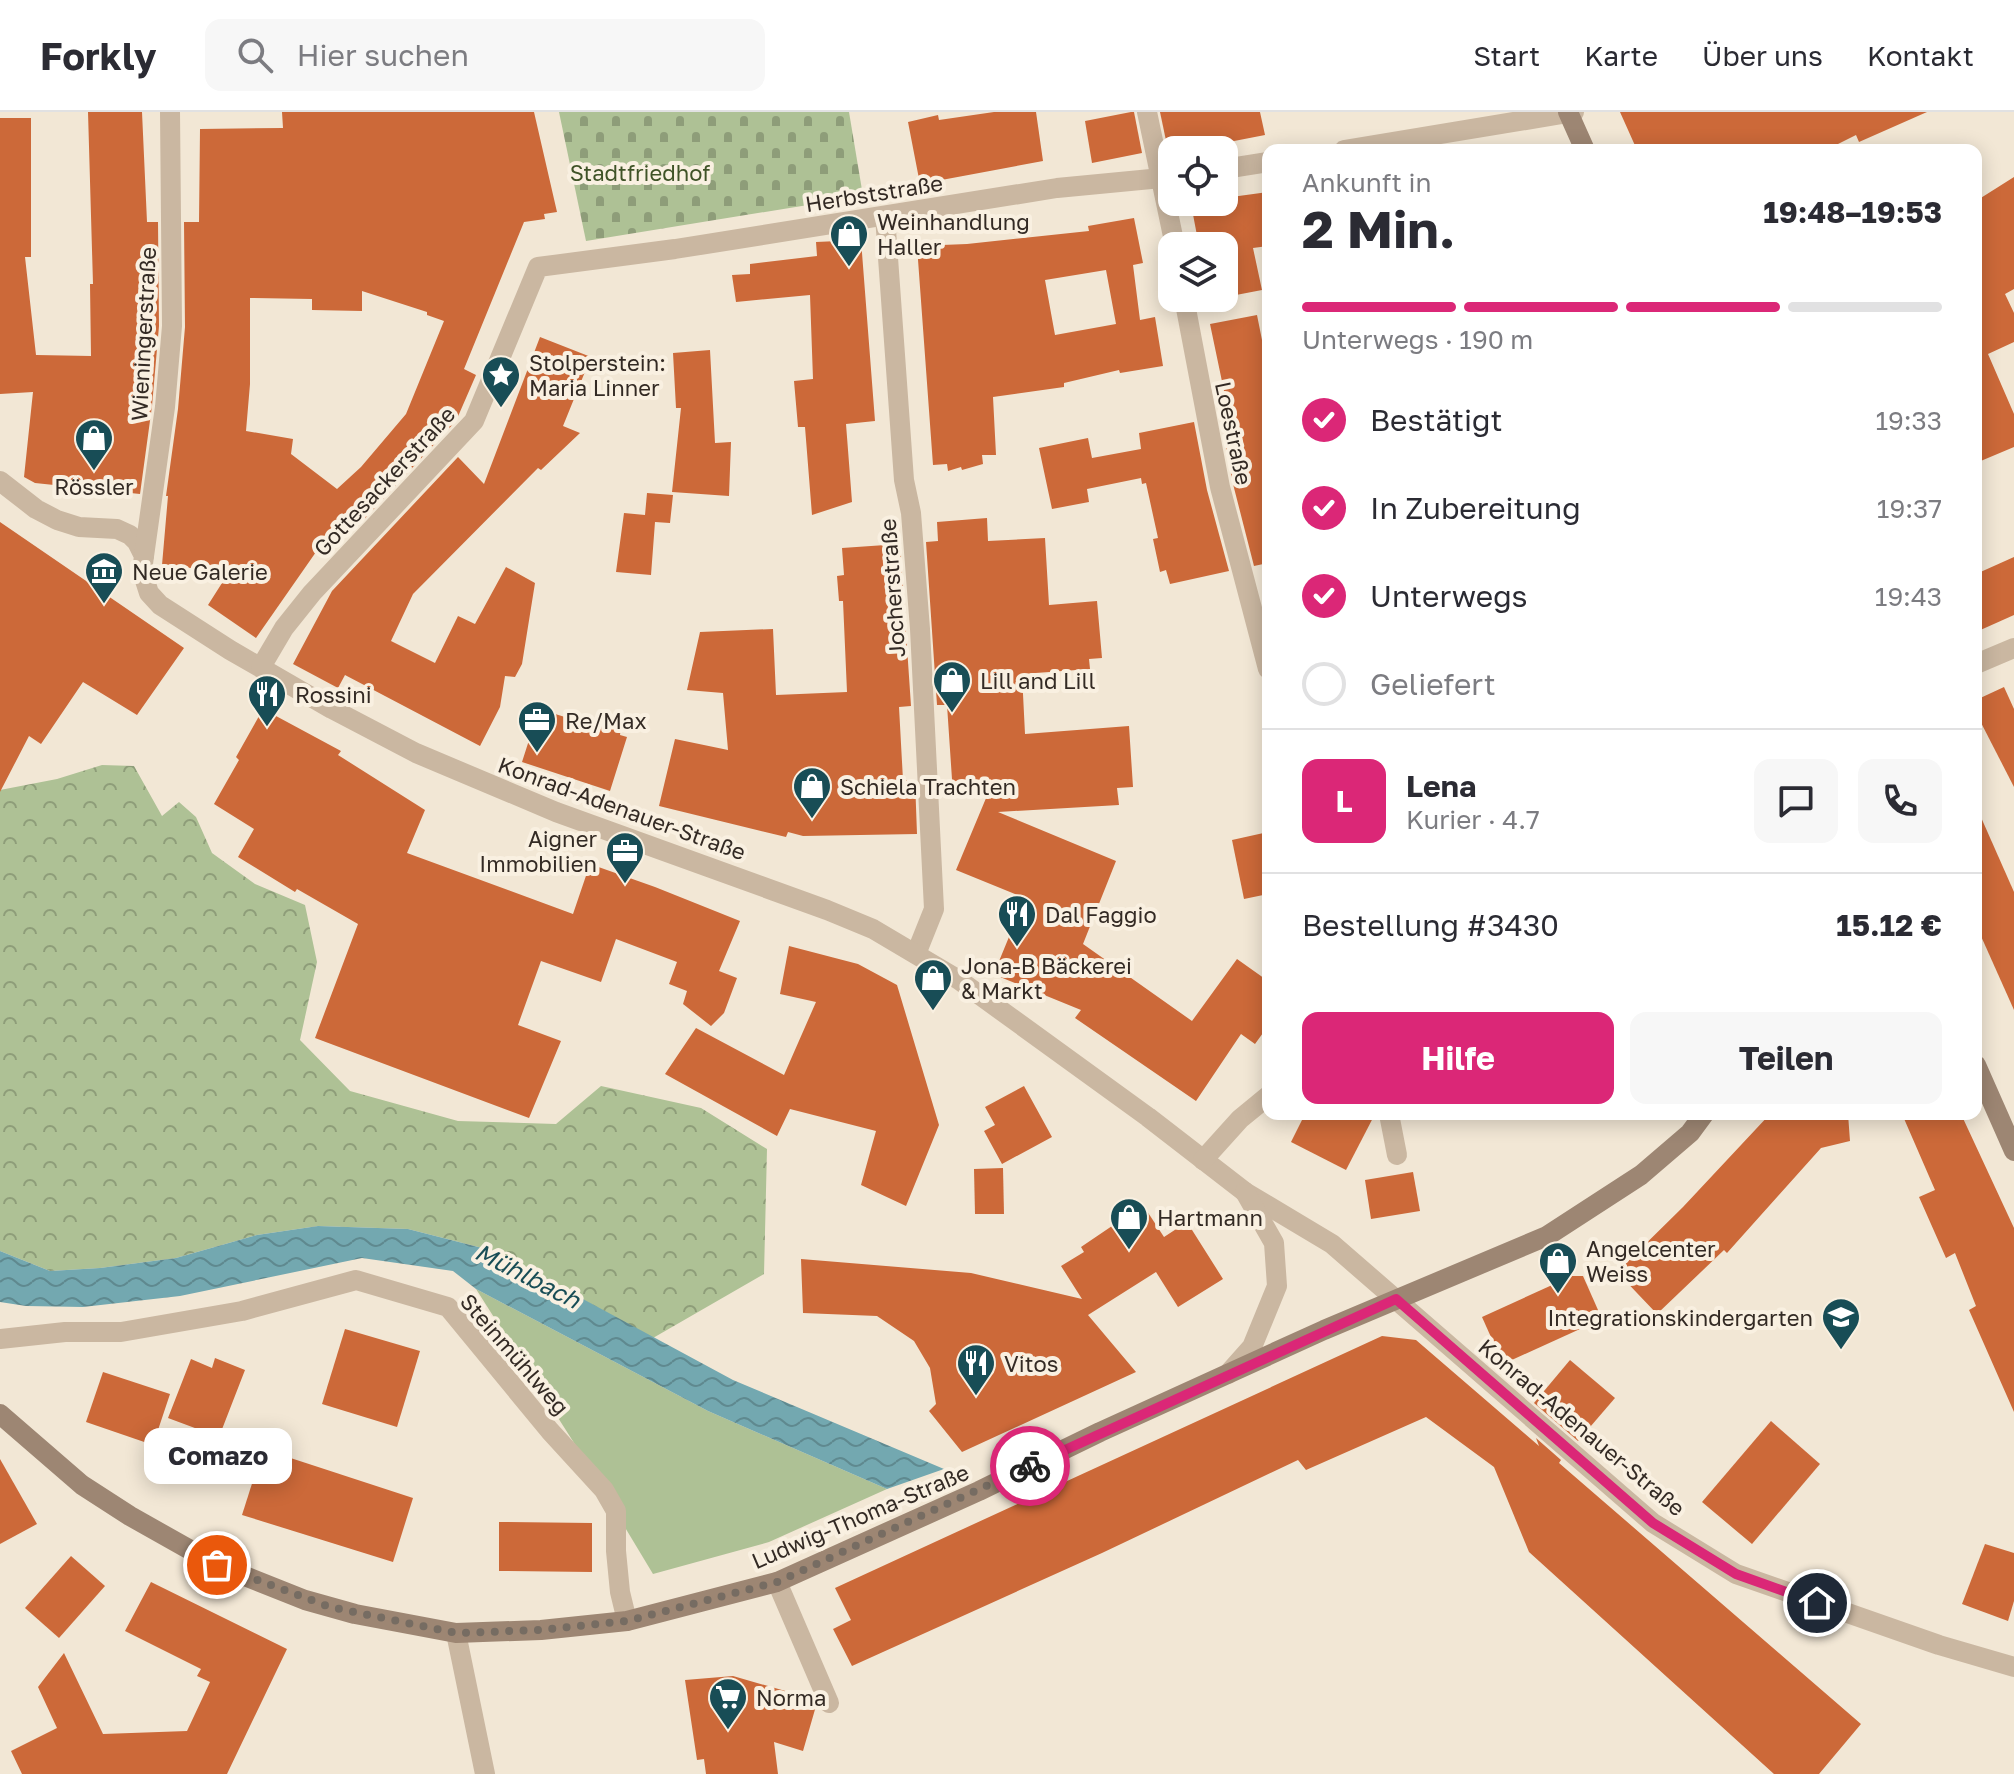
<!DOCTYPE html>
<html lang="de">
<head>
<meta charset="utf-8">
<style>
	:root { --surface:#fff; --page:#f7f7f7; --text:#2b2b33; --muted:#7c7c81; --line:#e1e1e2; --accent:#db2777 }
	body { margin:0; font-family:"Golos Text",sans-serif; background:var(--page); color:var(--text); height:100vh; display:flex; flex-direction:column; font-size:30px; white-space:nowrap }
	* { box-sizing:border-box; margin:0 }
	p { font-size:26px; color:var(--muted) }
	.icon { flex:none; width:44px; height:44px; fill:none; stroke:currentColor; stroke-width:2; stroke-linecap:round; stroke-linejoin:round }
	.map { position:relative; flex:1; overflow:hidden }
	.details { position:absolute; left:1262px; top:32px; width:720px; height:976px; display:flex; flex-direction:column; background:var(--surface); border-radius:16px; box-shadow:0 4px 20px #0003 }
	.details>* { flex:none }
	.buttons { position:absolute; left:1158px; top:24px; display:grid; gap:16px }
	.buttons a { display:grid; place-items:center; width:80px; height:80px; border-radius:16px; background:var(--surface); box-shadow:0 4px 20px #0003; font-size:40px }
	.pin { position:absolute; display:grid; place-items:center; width:68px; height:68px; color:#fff; margin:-34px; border:4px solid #fff; border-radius:50%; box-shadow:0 2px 8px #0007 }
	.courier { position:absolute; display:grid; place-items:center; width:80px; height:80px; margin:-40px; border:6px solid #db2777; border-radius:50%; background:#fff; color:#222; box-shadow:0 2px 10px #0007 }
	.bubble { position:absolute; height:56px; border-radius:16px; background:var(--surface); box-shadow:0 4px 20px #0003; font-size:26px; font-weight:700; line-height:56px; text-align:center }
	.head em { font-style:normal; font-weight:700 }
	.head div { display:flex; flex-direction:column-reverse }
	.head { display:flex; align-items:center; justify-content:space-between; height:136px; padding:0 40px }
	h1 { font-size:52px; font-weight:700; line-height:60px }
	.bar { display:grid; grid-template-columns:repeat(4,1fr); gap:12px 8px; align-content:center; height:96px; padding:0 40px }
	.bar i { height:10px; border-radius:6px; background:var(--line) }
	.bar .active { background:var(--accent) }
	.bar p { grid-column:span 4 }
	.line { display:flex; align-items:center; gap:20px; padding:0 40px; border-top:2px solid var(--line) }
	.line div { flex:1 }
	.round { display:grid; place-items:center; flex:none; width:84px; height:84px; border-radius:16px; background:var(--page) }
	ol { padding:0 40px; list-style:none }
	li { display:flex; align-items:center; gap:24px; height:88px }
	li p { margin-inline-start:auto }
	li .icon { padding:8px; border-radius:50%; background:var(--accent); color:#fff; stroke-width:4 }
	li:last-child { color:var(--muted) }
	li i { width:44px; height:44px; border:4px solid var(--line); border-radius:50% }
	.button { display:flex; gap:16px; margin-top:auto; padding:16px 40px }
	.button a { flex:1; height:92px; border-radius:16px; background:var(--accent); color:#fff; font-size:32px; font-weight:700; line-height:92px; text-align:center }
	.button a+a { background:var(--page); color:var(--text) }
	header { display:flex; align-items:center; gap:48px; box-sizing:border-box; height:112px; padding:0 40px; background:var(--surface); border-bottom:2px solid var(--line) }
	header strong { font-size:38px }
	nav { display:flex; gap:44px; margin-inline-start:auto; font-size:28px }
	.search { width:560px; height:72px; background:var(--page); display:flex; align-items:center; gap:20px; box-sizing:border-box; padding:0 28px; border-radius:16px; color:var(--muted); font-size:30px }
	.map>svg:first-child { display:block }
	.green { fill:#aec195 }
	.forest { fill:url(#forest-crowns) }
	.cemetery { fill:url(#cemetery-stones) }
	.water { fill:url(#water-waves) }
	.building { fill:#cc6939; fill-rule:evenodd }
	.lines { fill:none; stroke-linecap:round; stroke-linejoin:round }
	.street { stroke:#cab7a1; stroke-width:20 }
	.secondary { stroke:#9d8673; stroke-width:20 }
	.done { stroke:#766c62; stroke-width:8; stroke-dasharray:0 14.4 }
	.route { stroke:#db2777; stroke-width:10 }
	.labels { text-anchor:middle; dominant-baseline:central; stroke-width:8; stroke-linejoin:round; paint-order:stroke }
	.park-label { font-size:22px; fill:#3f5327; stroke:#f9f0e1 }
	.street-label { font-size:22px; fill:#332a24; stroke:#f9f0e1 }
	.poi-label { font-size:22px; fill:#332a24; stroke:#f9f0e1; text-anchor:start }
	.water-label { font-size:24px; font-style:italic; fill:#184d56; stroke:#f9f0e1 }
</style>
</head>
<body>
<header>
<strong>Forkly</strong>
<div class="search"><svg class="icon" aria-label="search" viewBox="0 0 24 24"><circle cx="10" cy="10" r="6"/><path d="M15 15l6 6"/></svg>Hier suchen</div>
<nav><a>Start</a><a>Karte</a><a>Über uns</a><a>Kontakt</a></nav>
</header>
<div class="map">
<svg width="2014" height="1662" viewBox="0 0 2014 1662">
	<defs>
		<pattern id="forest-crowns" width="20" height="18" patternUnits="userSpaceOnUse" patternTransform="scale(2)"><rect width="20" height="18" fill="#aec195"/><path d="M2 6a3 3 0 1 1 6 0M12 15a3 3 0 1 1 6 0" fill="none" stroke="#8e9d79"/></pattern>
		<pattern id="cemetery-stones" width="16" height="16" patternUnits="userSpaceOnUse" patternTransform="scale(2)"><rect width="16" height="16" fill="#aec195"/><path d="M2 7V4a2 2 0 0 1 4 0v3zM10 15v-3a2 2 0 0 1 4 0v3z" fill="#8e9d79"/></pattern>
		<pattern id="water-waves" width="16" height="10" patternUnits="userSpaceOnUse" patternTransform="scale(2)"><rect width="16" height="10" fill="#73a8b0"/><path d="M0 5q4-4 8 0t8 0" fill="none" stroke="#5f898f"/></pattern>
	</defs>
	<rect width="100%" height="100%" fill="#f2e7d5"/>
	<polygon class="green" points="476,1177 708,1299 887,1377 769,1430 653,1462 576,1334"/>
	<polygon class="forest" points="102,653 134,654 162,704 179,690 196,705 212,741 255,772 305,793 317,850 300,928 350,979 458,1009 556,1012 601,974 701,996 767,1037 764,1162 653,1226 494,1139 408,1117 318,1114 257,1123 176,1146 100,1156 50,1159 0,1139 0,678 57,667"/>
	<polygon class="cemetery" points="559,0 849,0 863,84 586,129"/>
	<polygon class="water" points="318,1114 408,1117 494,1139 733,1268 944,1357 887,1377 708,1299 476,1177 453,1159 362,1146 180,1184 83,1195 26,1194 0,1190 0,1139 50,1159 100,1156 176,1146 257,1123"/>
	<g class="building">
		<polygon points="88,0 142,0 147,110 158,110 159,214 152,294 140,382 35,371 24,365 33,280 0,282 0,6 31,6 31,145 25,145 36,243 91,244 90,172 93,172"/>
		<path d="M282,0H534L557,100L544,102L545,107L524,110L464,257L476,263L456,309L355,417L339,407L256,526L208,493L229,460L162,453L168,384H166L178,297L185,215L184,110H199L200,17L283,16ZM362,179L427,200V203L444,209L406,302L361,355L337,377L291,342L293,327L246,319L250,272V186L312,187V198L362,199Z"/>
		<polygon points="994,0 1036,0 1043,49 920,72 908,10 938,3 939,8"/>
		<polygon points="1131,0 1134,0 1142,41 1092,51 1085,9"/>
		<polygon points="1160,0 1260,0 1265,23 1188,38 1168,38"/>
		<polygon points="1620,0 1927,0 1859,30 1856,23 1826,38 1637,38"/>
		<polygon points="2014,65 2014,177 2005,182 2014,201 2014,230 1988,242 2014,302 2014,335 1976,351 1976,89"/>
		<polygon points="1268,80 1268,134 1253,136 1262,178 1236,183 1227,134 1199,134 1191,92 1224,90 1224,86"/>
		<path d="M1134,106L1143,151L1133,153L1140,208L1155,205L1163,254L1120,261L1119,258L1064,271V275L993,285L996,343H982L983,352L962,358L961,355L948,359L947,352L933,353L917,134L967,132L1089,119L1088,114ZM1106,158L1116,212L1055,223L1045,168Z"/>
		<polygon points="861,128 875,309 846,312 852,390 812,403 805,315 798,315 794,269 813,267 810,183 736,190 732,163 750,162 750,152 817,144 816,130"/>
		<polygon points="1257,203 1268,258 1268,451 1254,454 1233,372 1220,305 1229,303 1210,212"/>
		<polygon points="540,225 591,245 563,314 580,321 541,358 538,356 413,482 391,529 435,551 458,504 475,512 506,455 535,471 522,552 515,565 505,564 500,595 480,634 345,563 338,576 293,552 332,479 458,345 484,372"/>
		<polygon points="710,238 715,331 731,330 729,384 672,380 681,296 676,296 673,241"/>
		<polygon points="1194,310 1207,378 1229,459 1170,472 1166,458 1160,460 1153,427 1158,426 1146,371 1142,372 1141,366 1087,377 1089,390 1052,397 1039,336 1088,326 1092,346 1141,337 1139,321"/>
		<polygon points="647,381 673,383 670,411 655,410 651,463 616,460 624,401 645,403"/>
		<polygon points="987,406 988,429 1045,426 1049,493 1097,489 1102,546 1089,547 1090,557 1022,562 1025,622 1129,614 1133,675 1117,676 1119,693 998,700 1116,749 1083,832 1192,909 1237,847 1268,869 1268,914 1255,932 1241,922 1196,989 1075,906 1081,898 1000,865 1002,862 995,859 1025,786 956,758 989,679 953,682 947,593 937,593 926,430 938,429 937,410"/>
		<polygon points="0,410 184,536 137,603 83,570 41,632 29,624 0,680"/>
		<polygon points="900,432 911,594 899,595 903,668 915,668 917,722 803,724 788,720 786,725 659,694 675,627 728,638 723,581 687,578 700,520 773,517 776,583 847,580 843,489 839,489 837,464 844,463 842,436"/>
		<polygon points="2014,445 2014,503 1976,520 1976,462"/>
		<polygon points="2004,575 2014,597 2014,675 1976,601 1976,588"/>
		<polygon points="263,597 341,639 338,643 425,698 407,741 573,802 590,752 655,775 740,809 719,859 737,866 724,901 711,914 683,892 687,879 669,872 677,850 616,827 601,870 541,849 518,913 561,929 529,1006 315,926 358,812 297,777 295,780 238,745 254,717 214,692 239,648 236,645"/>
		<polygon points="539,597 594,614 594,610 621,615 620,623 627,625 610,679 522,650"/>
		<polygon points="1976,694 2014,780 2014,898 1976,813"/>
		<polygon points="1268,720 1268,782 1244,787 1232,728"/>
		<polygon points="789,834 858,852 897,873 939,1013 906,1094 861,1073 876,1019 790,997 777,1024 665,962 696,916 784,963 816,890 780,882"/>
		<polygon points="1024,974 1052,1025 1002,1052 984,1019 995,1013 985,995"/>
		<polygon points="1305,1002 1375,1002 1346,1058 1291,1030"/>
		<polygon points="1770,1002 1848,1002 1850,1029 1821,1036 1727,1141 1724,1138 1657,1202 1617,1160 1683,1095"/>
		<polygon points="1902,1002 1961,1002 2014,1116 2014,1300 1969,1198 1976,1194 1955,1141 1946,1146 1919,1085 1935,1078"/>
		<polygon points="1003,1056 1004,1102 975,1102 974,1057"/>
		<polygon points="1413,1060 1420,1099 1371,1107 1365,1068"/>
		<polygon points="1143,1093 1164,1125 1187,1110 1223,1167 1178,1195 1156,1160 1088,1203 1136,1260 962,1340 929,1299 936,1292 930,1256 914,1229 877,1204 803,1201 801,1147 971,1161 1082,1187 1061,1154 1084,1140 1081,1135"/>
		<polygon points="1572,1164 1583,1164 1602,1207 1503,1252 1482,1205"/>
		<polygon points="345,1217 420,1239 397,1315 322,1292"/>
		<polygon points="1382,1224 1416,1228 1539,1334 1536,1326 1561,1348 1559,1351 1861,1612 1819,1662 1774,1662 1529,1440 1494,1355 1426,1305 1306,1358 1298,1348 1102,1441 852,1554 833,1517 851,1508 835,1476"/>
		<polygon points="215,1246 245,1258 219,1325 168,1306 191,1247 212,1256"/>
		<polygon points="1570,1248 1615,1286 1578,1329 1534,1291"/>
		<polygon points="103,1260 170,1282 153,1333 86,1310"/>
		<polygon points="1771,1309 1820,1352 1752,1432 1702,1390"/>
		<polygon points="263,1337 413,1386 393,1450 242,1403"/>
		<polygon points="0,1347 37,1412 0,1432"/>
		<polygon points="499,1410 592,1411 592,1460 499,1459"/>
		<polygon points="1985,1432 2014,1441 2014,1489 2008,1509 1962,1492"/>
		<polygon points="71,1444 105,1474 59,1526 25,1496"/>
		<polygon points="151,1470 287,1537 227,1662 22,1662 11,1639 57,1616 38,1575 64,1541 103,1622 187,1619 210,1570 197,1564 201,1557 125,1519"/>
		<polygon points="733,1564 813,1587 816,1594 803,1639 774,1630 778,1662 706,1662 704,1647 697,1648 685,1568"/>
	</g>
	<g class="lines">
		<g class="street">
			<polyline points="1147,0 1175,134"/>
			<polyline points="1344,38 1574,0"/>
			<polyline points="1224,57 1268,50"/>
			<polyline points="885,104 904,368 911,401 920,517 934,797 916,842"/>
			<polyline points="1184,186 1220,375 1268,557"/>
			<polyline points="0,369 36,397 57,408 79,415 117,417 130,423 137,430 144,444 142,459 149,481 160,493 230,538 332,597 416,641 556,700 827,798 873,817 959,868 1148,1005 1245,1080 1332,1132 1653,1411 1736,1462 1939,1533 2014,1555"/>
			<polyline points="144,444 165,295 172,214 170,0"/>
			<polyline points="1976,552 2014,536"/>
			<polyline points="261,555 284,516 312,481 474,309 538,155 675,137 1057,76 1172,65"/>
			<polyline points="1389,1002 1397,1043"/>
			<polyline points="1203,1048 1240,1007 1268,984"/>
			<polyline points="0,1227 65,1220 121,1220 242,1199 356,1168 448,1195 550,1319 604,1378 616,1399 616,1439 620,1480 627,1509"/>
			<polyline points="1228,1262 1252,1235 1277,1174 1274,1131 1245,1080"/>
			<polyline points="777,1470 829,1591"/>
			<polyline points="456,1521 485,1662"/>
		</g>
		<g class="secondary">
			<polyline points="1568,0 1585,38"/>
			<polyline points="1976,953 2014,1039"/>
			<polyline points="0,1302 82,1373 130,1404 217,1453 305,1488 355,1502 456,1521 541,1518 627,1509 777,1470 979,1379 1100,1320 1324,1218 1547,1124 1641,1063 1690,1021 1704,1002"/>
		</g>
	</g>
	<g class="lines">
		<polyline class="done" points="217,1453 330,1495 456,1521 541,1518 627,1509 777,1470 1030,1354"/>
		<polyline class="route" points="1030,1354 1396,1187 1653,1411 1736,1462 1817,1491"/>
	</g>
	<defs>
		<g id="shop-pin" transform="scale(2)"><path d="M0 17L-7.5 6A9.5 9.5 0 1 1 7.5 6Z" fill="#184d56" stroke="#f9f0e1"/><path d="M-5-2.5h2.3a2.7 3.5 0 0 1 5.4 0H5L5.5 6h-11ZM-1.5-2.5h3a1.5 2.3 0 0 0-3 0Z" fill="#fff"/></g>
		<g id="sight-pin" transform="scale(2)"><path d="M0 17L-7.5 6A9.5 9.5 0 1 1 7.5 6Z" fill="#184d56" stroke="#f9f0e1"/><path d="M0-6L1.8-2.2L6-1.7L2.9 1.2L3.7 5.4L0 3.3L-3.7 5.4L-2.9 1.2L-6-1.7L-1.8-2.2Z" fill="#fff"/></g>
		<g id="museum-pin" transform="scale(2)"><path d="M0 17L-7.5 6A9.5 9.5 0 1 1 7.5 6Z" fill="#184d56" stroke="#f9f0e1"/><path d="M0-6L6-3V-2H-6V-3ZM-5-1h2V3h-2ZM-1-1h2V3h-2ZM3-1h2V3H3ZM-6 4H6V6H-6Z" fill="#fff"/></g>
		<g id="restaurant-pin" transform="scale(2)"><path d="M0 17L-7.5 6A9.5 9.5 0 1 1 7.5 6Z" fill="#184d56" stroke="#f9f0e1"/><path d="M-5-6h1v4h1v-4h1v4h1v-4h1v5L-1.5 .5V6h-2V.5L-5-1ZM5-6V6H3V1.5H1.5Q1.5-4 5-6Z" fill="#fff"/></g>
		<g id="office-pin" transform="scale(2)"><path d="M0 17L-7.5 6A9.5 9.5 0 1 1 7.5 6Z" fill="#184d56" stroke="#f9f0e1"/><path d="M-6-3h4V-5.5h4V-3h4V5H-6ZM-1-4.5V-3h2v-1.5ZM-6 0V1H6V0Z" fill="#fff"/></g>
		<g id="school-pin" transform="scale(2)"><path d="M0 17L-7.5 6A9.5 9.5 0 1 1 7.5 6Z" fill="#184d56" stroke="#f9f0e1"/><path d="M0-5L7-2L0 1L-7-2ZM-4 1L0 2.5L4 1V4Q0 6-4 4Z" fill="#fff"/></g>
		<g id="supermarket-pin" transform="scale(2)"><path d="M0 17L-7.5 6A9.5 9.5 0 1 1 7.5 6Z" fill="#184d56" stroke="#f9f0e1"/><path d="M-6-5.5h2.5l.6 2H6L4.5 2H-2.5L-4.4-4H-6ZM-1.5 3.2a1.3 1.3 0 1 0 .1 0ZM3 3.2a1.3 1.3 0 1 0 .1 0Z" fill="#fff"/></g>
	</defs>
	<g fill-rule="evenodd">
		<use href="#shop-pin" x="849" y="122"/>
		<use href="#sight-pin" x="501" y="263"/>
		<use href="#shop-pin" x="94" y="326"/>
		<use href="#museum-pin" x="104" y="459"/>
		<use href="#shop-pin" x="952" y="568"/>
		<use href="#restaurant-pin" x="267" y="582"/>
		<use href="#office-pin" x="537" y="608"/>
		<use href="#shop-pin" x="812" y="674"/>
		<use href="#office-pin" x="625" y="739"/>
		<use href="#restaurant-pin" x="1017" y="802"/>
		<use href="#shop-pin" x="933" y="866"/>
		<use href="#shop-pin" x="1129" y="1105"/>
		<use href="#shop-pin" x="1558" y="1149"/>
		<use href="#school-pin" x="1841" y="1205"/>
		<use href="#restaurant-pin" x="976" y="1251"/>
		<use href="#supermarket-pin" x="728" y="1585"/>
	</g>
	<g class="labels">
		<g class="park-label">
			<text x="640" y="60">Stadtfriedhof</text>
		</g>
		<g class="street-label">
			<text transform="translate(874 81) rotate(-9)">Herbststraße</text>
			<text transform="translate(143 222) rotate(-87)">Wieningerstraße</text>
			<text transform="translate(1234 321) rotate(78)">Loestraße</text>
			<text transform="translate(384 369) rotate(-47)">Gottesackerstraße</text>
			<text transform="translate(892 476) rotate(-94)">Jocherstraße</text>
			<text transform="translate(622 696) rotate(20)">Konrad-Adenauer-Straße</text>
			<text transform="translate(515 1242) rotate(49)">Steinmühlweg</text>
			<text transform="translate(1582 1315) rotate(40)">Konrad-Adenauer-Straße</text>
			<text transform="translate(860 1404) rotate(-23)">Ludwig-Thoma-Straße</text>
		</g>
		<g class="poi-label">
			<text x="877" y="109">Weinhandlung<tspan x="877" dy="25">Haller</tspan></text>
			<text x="529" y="250">Stolperstein:<tspan x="529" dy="25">Maria Linner</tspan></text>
			<text x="94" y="374" text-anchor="middle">Rössler</text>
			<text x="132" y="459">Neue Galerie</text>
			<text x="980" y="568">Lill and Lill</text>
			<text x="295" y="582">Rossini</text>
			<text x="565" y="608">Re/Max</text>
			<text x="840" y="674">Schiela Trachten</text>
			<text x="597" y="726" text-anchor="end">Aigner<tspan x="597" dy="25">Immobilien</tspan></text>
			<text x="1045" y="802">Dal Faggio</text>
			<text x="961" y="853">Jona-B Bäckerei<tspan x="961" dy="25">&amp; Markt</tspan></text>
			<text x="1157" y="1105">Hartmann</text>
			<text x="1586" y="1136">Angelcenter<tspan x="1586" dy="25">Weiss</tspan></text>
			<text x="1813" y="1205" text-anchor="end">Integrationskindergarten</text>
			<text x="1004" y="1251">Vitos</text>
			<text x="756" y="1585">Norma</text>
		</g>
		<g class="water-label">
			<text transform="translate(528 1163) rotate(27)">Mühlbach</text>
		</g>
	</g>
</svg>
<div class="buttons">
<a><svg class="icon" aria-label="locate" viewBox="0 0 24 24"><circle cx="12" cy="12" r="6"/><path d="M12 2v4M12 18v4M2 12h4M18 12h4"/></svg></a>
<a><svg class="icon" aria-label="layers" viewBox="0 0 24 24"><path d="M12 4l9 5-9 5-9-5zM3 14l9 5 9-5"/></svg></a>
</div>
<div class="pin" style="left:217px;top:1453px;background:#ea580c"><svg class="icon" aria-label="bag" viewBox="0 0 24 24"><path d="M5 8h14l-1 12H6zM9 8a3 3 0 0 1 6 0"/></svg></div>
<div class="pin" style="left:1817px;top:1491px;background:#1f2937"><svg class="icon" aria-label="home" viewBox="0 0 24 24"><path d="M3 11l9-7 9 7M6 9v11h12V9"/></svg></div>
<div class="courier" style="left:1030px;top:1354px"><svg class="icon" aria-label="bike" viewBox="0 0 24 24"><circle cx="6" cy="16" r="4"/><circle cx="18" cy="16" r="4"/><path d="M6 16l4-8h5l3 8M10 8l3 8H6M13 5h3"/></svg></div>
<div class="bubble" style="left:144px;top:1316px;width:148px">Comazo</div>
<section class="details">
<div class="head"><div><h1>2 Min.</h1><p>Ankunft in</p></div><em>19:48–19:53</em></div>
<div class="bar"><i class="active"></i><i class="active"></i><i class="active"></i><i></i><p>Unterwegs · 190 m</p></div>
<ol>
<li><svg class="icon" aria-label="check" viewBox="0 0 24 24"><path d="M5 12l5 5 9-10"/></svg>Bestätigt<p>19:33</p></li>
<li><svg class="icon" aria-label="check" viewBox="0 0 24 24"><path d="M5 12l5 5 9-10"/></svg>In Zubereitung<p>19:37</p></li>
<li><svg class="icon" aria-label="check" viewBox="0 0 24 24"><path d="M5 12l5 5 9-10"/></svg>Unterwegs<p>19:43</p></li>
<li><i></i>Geliefert</li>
</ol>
<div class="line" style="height:144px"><b class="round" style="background:var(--accent);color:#fff">L</b><div><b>Lena</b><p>Kurier · 4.7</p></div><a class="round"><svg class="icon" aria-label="chat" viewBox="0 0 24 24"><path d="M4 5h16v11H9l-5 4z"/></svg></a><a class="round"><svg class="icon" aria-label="phone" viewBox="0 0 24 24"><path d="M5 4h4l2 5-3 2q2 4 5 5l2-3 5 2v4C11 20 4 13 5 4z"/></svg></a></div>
<div class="line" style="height:104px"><div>Bestellung #3430</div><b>15.12 €</b></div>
<div class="button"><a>Hilfe</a><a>Teilen</a></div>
</section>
</div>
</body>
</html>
